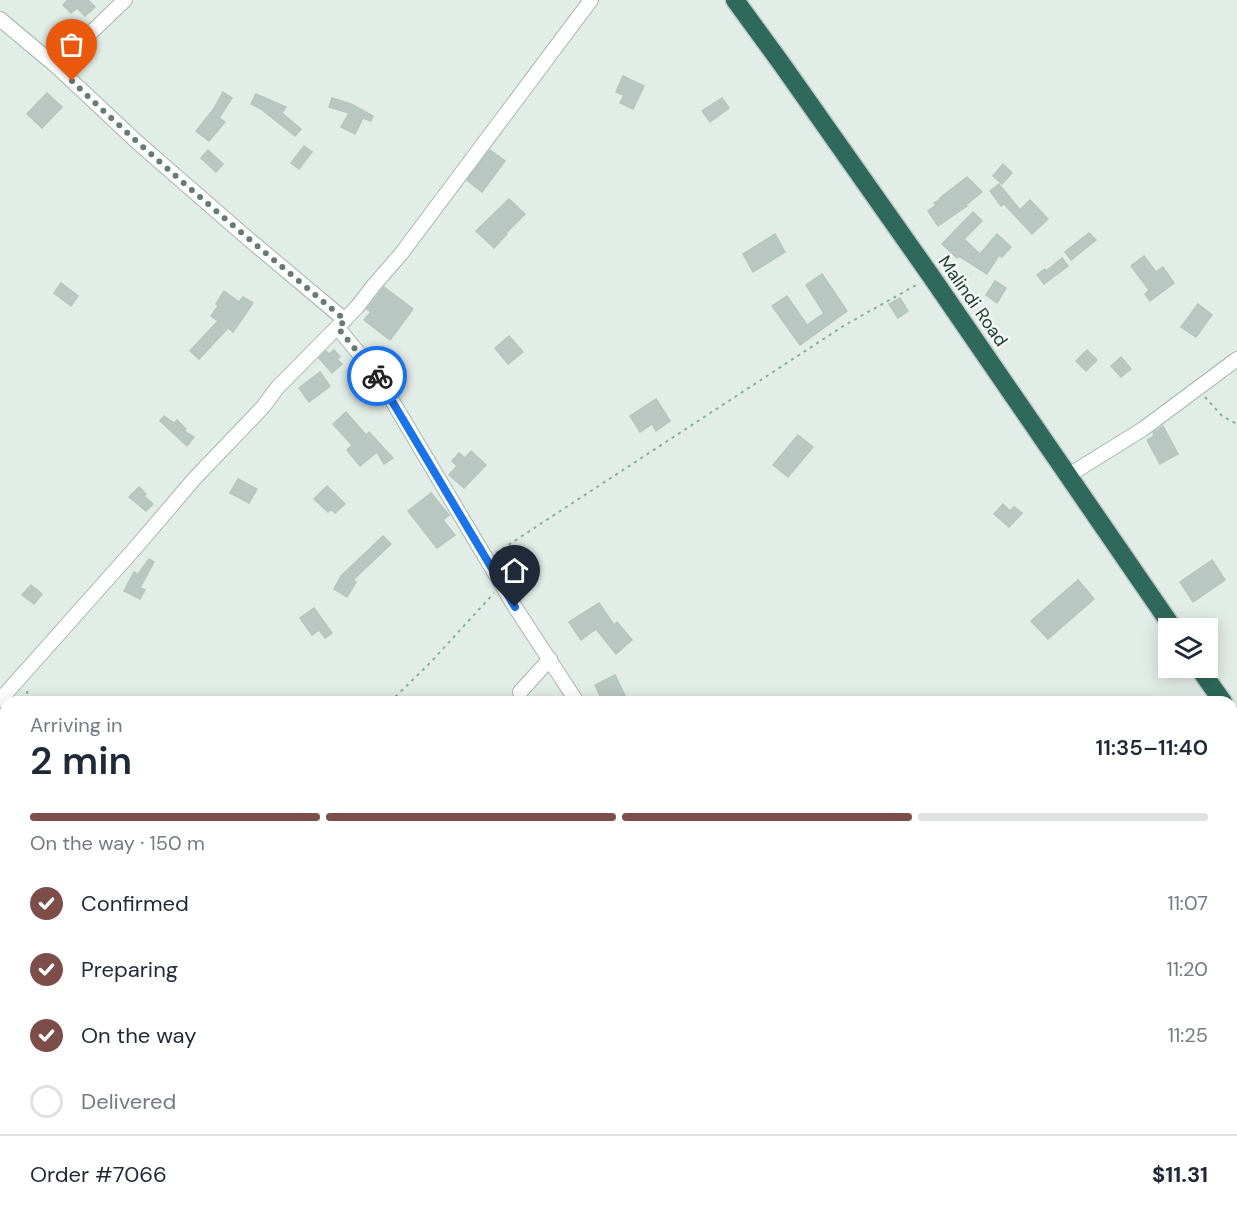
<!DOCTYPE html>
<html lang="en">
<head>
<meta charset="utf-8">
<style>
	:root { --surface:#fff; --page:#f6f6f7; --text:#1f2937; --muted:#747a83; --line:#e0e1e3; --accent:#7d4e49 }
	body { margin:0; font-family:"DM Sans",sans-serif; background:var(--page); color:var(--text); height:100vh; display:flex; flex-direction:column; font-size:22px; white-space:nowrap }
	* { box-sizing:border-box; margin:0 }
	p { font-size:20px; color:var(--muted) }
	.icon { flex:none; width:33px; height:33px; fill:none; stroke:currentColor; stroke-width:2; stroke-linecap:round; stroke-linejoin:round }
	.map { position:relative; flex:1; overflow:hidden }
	.side { position:absolute; left:0px; top:696px; width:1238px; height:530px; display:flex; flex-direction:column; background:var(--surface); border-radius:18px 18px 0 0; box-shadow:0 3px 15px #0003 }
	.side>* { flex:none }
	.tools { position:absolute; left:1158px; top:618px; display:grid; gap:12px }
	.tools a { display:grid; place-items:center; width:60px; height:60px; border-radius:0px; background:var(--surface); box-shadow:0 3px 15px #0003; font-size:30px }
	.pin { position:absolute; display:grid; place-items:center; width:51px; height:51px; color:#fff; margin:-62px -26px; border-radius:50% 50% 50% 0; rotate:-45deg; box-shadow:0 0 6px #0007 }
	.pin .icon { rotate:45deg }
	.courier { position:absolute; display:grid; place-items:center; width:60px; height:60px; margin:-30px; border:4px solid #1a73e8; border-radius:50%; background:#fff; color:#222; box-shadow:0 2px 8px #0007 }
	.overview em { font-style:normal; font-weight:600 }
	.overview div { display:flex; flex-direction:column-reverse }
	.overview { display:flex; align-items:center; justify-content:space-between; height:102px; padding:0 30px }
	h1 { font-size:39px; font-weight:600; line-height:45px }
	.bar { display:grid; grid-template-columns:repeat(4,1fr); gap:9px 6px; align-content:center; height:72px; padding:0 30px }
	.bar i { height:8px; border-radius:4px; background:var(--line) }
	.bar .selected { background:var(--accent) }
	.bar p { grid-column:span 4 }
	.line { display:flex; align-items:center; gap:15px; padding:0 30px; border-top:2px solid var(--line) }
	.line div { flex:1 }
	ol { padding:0 30px; list-style:none }
	li { display:flex; align-items:center; gap:18px; height:66px }
	li p { margin-inline-start:auto }
	li .icon { padding:6px; border-radius:50%; background:var(--accent); color:#fff; stroke-width:4 }
	li:last-child { color:var(--muted) }
	li i { width:33px; height:33px; border:3px solid var(--line); border-radius:50% }
	.map>svg:first-child { display:block }
	.building { fill:#b8c7c1; stroke:#b5c6be; stroke-width:1.5 }
	.lines { fill:none; stroke-linecap:round; stroke-linejoin:round }
	.street-casing { stroke:#a6b5af; stroke-width:16 }
	.highway-casing { stroke:#c1c9c6; stroke-width:21 }
	.path { stroke:#84afa0; stroke-width:2; stroke-dasharray:3 4.5; stroke-linecap:butt }
	.street { stroke:#fff; stroke-width:14 }
	.highway { stroke:#2f695b; stroke-width:18 }
	.done { stroke:#667b74; stroke-width:6; stroke-dasharray:0 10.8 }
	.route { stroke:#1a73e8; stroke-width:8 }
	.labels { text-anchor:middle; dominant-baseline:central; stroke-width:5; stroke-linejoin:round; paint-order:stroke }
	.street-label { font-size:18px; fill:#233e35; stroke:#f4f9f6 }
</style>
</head>
<body>
<div class="map">
<svg width="1237" height="1225" viewBox="0 0 1237 1225">
	<rect width="100%" height="100%" fill="#e3ede8"/>
	<g class="building">
		<polygon points="68,0 88,0 95,7 85,16 77,8 71,13 63,5"/>
		<polygon points="623,76 644,86 633,109 620,103 624,95 616,92"/>
		<polygon points="223,92 232,98 219,118 225,122 209,141 196,131 213,110"/>
		<polygon points="47,93 62,107 42,128 27,114"/>
		<polygon points="256,94 286,107 282,113 301,129 295,136 261,109 251,104"/>
		<polygon points="332,98 351,104 373,116 371,121 363,118 355,134 341,127 349,113 329,107"/>
		<polygon points="722,98 729,108 710,122 702,111"/>
		<polygon points="304,146 312,152 299,169 291,163"/>
		<polygon points="208,150 223,164 216,172 201,158"/>
		<polygon points="490,150 505,161 482,192 467,180"/>
		<polygon points="1003,164 1012,173 1002,184 993,176"/>
		<polygon points="967,177 982,192 966,205 967,206 938,226 928,211 936,205 934,203 941,199 940,198"/>
		<polygon points="999,184 1020,210 1030,200 1048,219 1032,234 1004,204 1001,206 990,191"/>
		<polygon points="509,199 525,214 506,233 507,234 494,248 476,231"/>
		<polygon points="973,212 982,221 964,239 980,254 997,234 1011,247 1002,257 999,255 987,274 959,256 957,258 942,244"/>
		<polygon points="1089,233 1096,240 1071,260 1065,252"/>
		<polygon points="775,234 785,252 753,272 743,254"/>
		<polygon points="1144,256 1156,272 1163,267 1174,283 1150,301 1145,294 1149,290 1131,266"/>
		<polygon points="1062,258 1068,266 1044,284 1037,275 1045,269 1046,271"/>
		<polygon points="822,274 847,311 800,345 772,306 787,296 807,325 824,313 806,285"/>
		<polygon points="995,281 1006,288 997,303 986,295"/>
		<polygon points="61,283 78,296 71,306 54,293"/>
		<polygon points="384,287 413,309 390,340 364,320 371,312 367,309"/>
		<polygon points="224,291 239,302 243,297 253,303 233,332 228,328 199,359 190,351 218,321 211,316 218,306 216,304"/>
		<polygon points="900,298 908,311 898,318 889,304"/>
		<polygon points="1198,304 1212,315 1196,337 1181,327"/>
		<polygon points="509,336 523,352 508,364 495,348"/>
		<polygon points="334,350 340,357 337,359 342,364 332,373 319,358 326,351 329,354"/>
		<polygon points="1087,350 1097,360 1086,371 1076,361"/>
		<polygon points="1121,357 1131,369 1121,377 1111,366"/>
		<polygon points="320,372 330,386 309,402 299,388"/>
		<polygon points="656,399 670,421 656,431 652,424 640,432 630,416"/>
		<polygon points="346,412 366,435 369,432 393,458 384,464 377,452 360,466 347,450 352,445 333,424"/>
		<polygon points="164,416 174,423 177,420 186,429 184,431 194,437 187,446 160,421"/>
		<polygon points="1163,426 1178,454 1160,464 1147,440 1154,436 1153,433"/>
		<polygon points="798,435 813,447 788,477 773,465"/>
		<polygon points="471,451 486,465 464,488 449,475 457,466 452,461 459,453 465,458"/>
		<polygon points="238,479 257,489 249,503 230,493"/>
		<polygon points="327,486 345,504 335,513 331,509 328,512 314,499"/>
		<polygon points="139,487 146,494 144,496 153,504 146,511 129,497"/>
		<polygon points="431,493 449,515 443,520 455,535 437,548 408,511"/>
		<polygon points="1003,504 1010,511 1014,507 1022,513 1009,527 994,514"/>
		<polygon points="383,536 391,544 353,580 356,582 347,597 334,589 341,576"/>
		<polygon points="149,559 154,562 140,588 145,590 140,599 124,591 134,572 138,574"/>
		<polygon points="1212,560 1225,580 1193,602 1180,582"/>
		<polygon points="1078,580 1094,599 1048,639 1031,621"/>
		<polygon points="31,585 42,594 34,604 22,595"/>
		<polygon points="599,603 614,625 617,622 632,640 616,654 596,629 581,640 569,622"/>
		<polygon points="314,608 332,633 325,638 319,630 312,635 300,618"/>
		<polygon points="615,675 628,702 603,702 595,685"/>
	</g>
	<g class="lines">
		<g class="street-casing">
			<g id="street">
				<polyline points="0,19 56,66 137,142 245,236 345,320"/>
				<polyline points="56,66 125,0"/>
				<polyline points="338,328 378,377 515,607 577,702"/>
				<polyline points="1069,475 1143,429 1237,359"/>
				<polyline points="520,692 550,659"/>
				<polyline points="0,700 137,546 195,478 263,407 277,388 357,307 374,285 401,254 591,0"/>
				<polyline points="1232,866 1237,863"/>
				<polyline points="0,1138 6,1143"/>
				<polyline points="95,1220 101,1225"/>
				<polyline points="590,1220 596,1225"/>
				<polyline points="895,1220 899,1225"/>
				<polyline points="867,1225 872,1220"/>
			</g>
		</g>
		<g class="highway-casing">
			<g id="highway">
				<polyline points="735,0 781,63 931,276 1173,628"/>
				<polyline points="1199,668 1223,702"/>
				<polyline points="1232,715 1237,723"/>
			</g>
		</g>
		<g class="path">
			<polyline points="1205,397 1222,416 1237,424"/>
			<polyline points="496,553 845,325 918,284"/>
			<polyline points="27,691 28,702"/>
			<polyline points="390,702 430,663 494,593"/>
		</g>
		<use href="#street" class="street"/>
		<use href="#highway" class="highway"/>
	</g>
	<g class="lines">
		<path class="done" d="M72,81C159,165 253,242 345,320L338,328L377,376"/>
		<polyline class="route" points="377,376 515,607"/>
	</g>
	<g class="labels">
		<g class="street-label">
			<text transform="translate(973 301) rotate(55)">Malindi Road</text>
		</g>
	</g>
</svg>
<div class="tools">
<a><svg class="icon" aria-label="layers" viewBox="0 0 24 24"><path d="M12 4l9 5-9 5-9-5zM3 14l9 5 9-5"/></svg></a>
</div>
<div class="pin" style="left:72px;top:81px;background:#ea580c"><svg class="icon" aria-label="bag" viewBox="0 0 24 24"><path d="M5 8h14l-1 12H6zM9 8a3 3 0 0 1 6 0"/></svg></div>
<div class="pin" style="left:515px;top:607px;background:#1f2937"><svg class="icon" aria-label="home" viewBox="0 0 24 24"><path d="M3 11l9-7 9 7M6 9v11h12V9"/></svg></div>
<div class="courier" style="left:377px;top:376px"><svg class="icon" aria-label="bike" viewBox="0 0 24 24"><circle cx="6" cy="16" r="4"/><circle cx="18" cy="16" r="4"/><path d="M6 16l4-8h5l3 8M10 8l3 8H6M13 5h3"/></svg></div>
<section class="side">
<div class="overview"><div><h1>2 min</h1><p>Arriving in</p></div><em>11:35–11:40</em></div>
<div class="bar"><i class="selected"></i><i class="selected"></i><i class="selected"></i><i></i><p>On the way · 150 m</p></div>
<ol>
<li><svg class="icon" aria-label="check" viewBox="0 0 24 24"><path d="M5 12l5 5 9-10"/></svg>Confirmed<p>11:07</p></li>
<li><svg class="icon" aria-label="check" viewBox="0 0 24 24"><path d="M5 12l5 5 9-10"/></svg>Preparing<p>11:20</p></li>
<li><svg class="icon" aria-label="check" viewBox="0 0 24 24"><path d="M5 12l5 5 9-10"/></svg>On the way<p>11:25</p></li>
<li><i></i>Delivered</li>
</ol>
<div class="line" style="height:78px"><div>Order #7066</div><b>$11.31</b></div>
</section>
</div>
</body>
</html>
